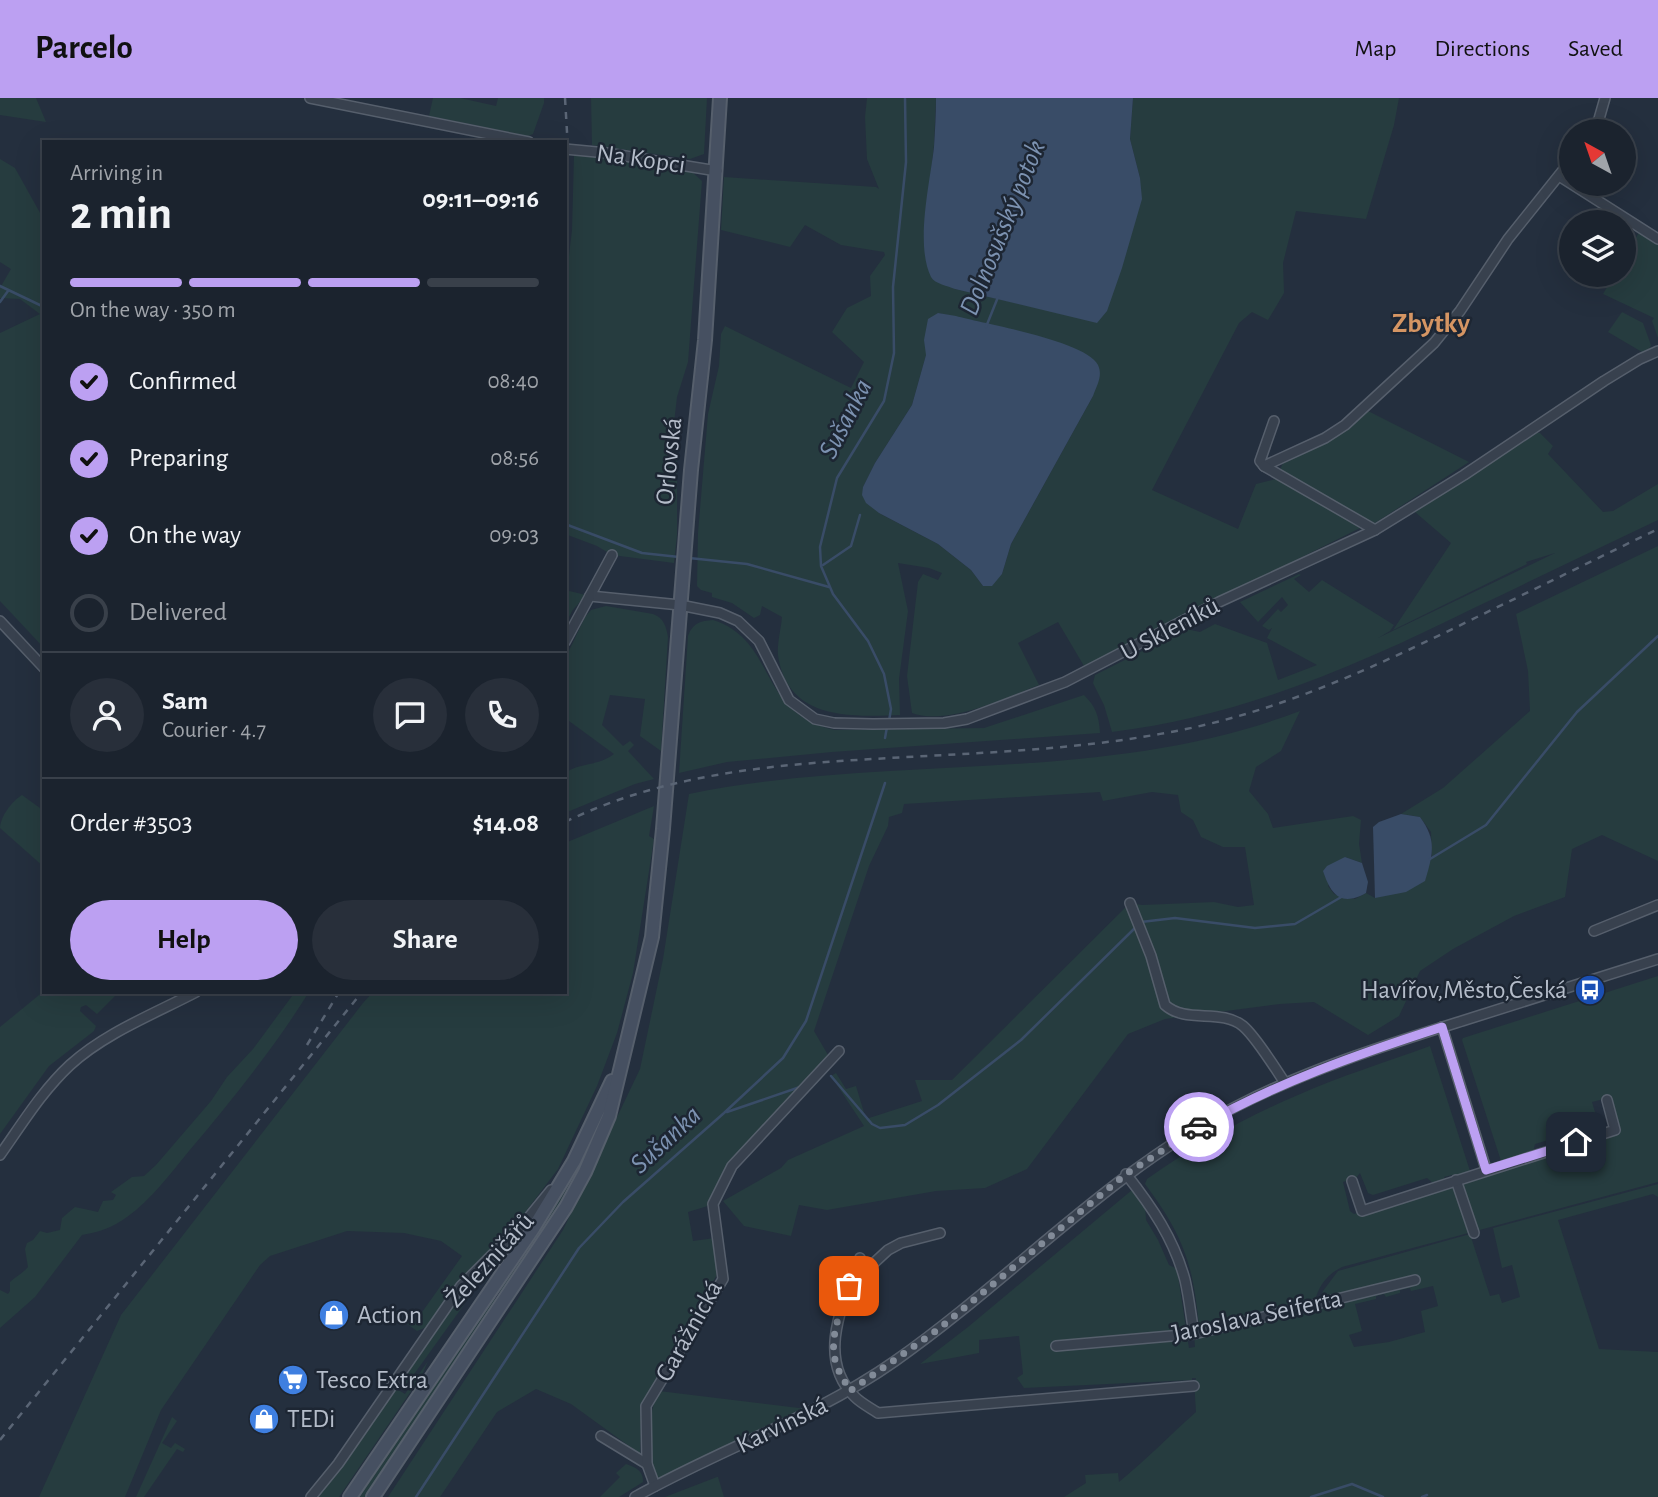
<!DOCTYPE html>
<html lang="en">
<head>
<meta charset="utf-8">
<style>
	:root { --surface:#1b232e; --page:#282f3a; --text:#f1f3f6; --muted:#a0a4aa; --line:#39404a; --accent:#bca0f2 }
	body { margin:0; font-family:"Alegreya Sans",sans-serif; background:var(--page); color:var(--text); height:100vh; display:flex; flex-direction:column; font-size:26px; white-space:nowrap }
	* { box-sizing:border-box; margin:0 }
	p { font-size:23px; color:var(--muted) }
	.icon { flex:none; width:38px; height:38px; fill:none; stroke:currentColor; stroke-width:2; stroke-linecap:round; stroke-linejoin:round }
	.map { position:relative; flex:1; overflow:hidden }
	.side { position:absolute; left:42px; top:42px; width:525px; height:854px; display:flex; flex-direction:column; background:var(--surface); border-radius:0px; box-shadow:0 7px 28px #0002,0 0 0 2px var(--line) }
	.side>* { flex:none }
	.needle { width:46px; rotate:320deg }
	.buttons { position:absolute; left:1559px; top:21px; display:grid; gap:14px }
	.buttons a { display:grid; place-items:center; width:77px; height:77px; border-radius:50%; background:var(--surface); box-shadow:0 7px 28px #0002,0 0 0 2px var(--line); font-size:35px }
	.pin { position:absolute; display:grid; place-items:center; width:60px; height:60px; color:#fff; margin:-30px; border-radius:14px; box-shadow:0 4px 10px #0006 }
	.courier { position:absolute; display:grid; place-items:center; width:70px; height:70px; margin:-35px; border:5px solid #bca0f2; border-radius:50%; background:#fff; color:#222; box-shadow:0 2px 9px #0007 }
	.headline em { font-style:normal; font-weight:700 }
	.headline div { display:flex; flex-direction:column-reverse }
	.headline { display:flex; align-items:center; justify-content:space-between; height:119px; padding:0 28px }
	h1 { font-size:46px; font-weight:700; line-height:52px }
	.bar { display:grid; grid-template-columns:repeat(4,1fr); gap:10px 7px; align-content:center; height:84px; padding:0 28px }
	.bar i { height:9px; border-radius:5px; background:var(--line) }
	.bar .active { background:var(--accent) }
	.bar p { grid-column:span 4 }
	.line { display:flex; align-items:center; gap:18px; padding:0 28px; border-top:2px solid var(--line) }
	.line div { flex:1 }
	.round { display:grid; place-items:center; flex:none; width:74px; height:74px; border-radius:37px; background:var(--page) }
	ol { padding:0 28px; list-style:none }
	li { display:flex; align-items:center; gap:21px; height:77px }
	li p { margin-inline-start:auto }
	li .icon { padding:7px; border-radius:50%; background:var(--accent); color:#111; stroke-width:4 }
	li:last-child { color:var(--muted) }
	li i { width:38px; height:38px; border:4px solid var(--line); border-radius:50% }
	.cta { display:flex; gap:14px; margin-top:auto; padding:14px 28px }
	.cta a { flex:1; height:80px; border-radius:42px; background:var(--accent); color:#111; font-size:28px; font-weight:700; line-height:80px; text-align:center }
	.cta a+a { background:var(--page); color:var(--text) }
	header { display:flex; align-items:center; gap:42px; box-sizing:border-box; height:98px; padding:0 35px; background:var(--accent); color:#111 }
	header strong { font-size:33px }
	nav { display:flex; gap:38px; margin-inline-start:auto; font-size:24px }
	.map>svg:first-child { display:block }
	.green { fill:#263c3f; fill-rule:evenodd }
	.water { fill:#394c67 }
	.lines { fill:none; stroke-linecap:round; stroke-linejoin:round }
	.stream { stroke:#394c67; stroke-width:2.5 }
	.minor-casing { stroke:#565f6c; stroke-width:12 }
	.secondary-casing { stroke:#565f6c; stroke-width:16 }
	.minor { stroke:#38414e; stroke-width:9 }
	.secondary { stroke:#465061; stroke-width:12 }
	.rail { stroke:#5a6575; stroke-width:2.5; stroke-dasharray:7 7; stroke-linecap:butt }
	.done { stroke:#828b98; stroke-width:7; stroke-dasharray:0 12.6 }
	.route { stroke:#bca0f2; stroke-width:9 }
	.labels { text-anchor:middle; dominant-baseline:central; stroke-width:5; stroke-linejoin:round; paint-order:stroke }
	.street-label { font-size:26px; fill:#b4bcc9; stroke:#1d2633 }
	.poi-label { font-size:26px; fill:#b4bcc9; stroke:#1d2633; text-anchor:start }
	.water-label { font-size:28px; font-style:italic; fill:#7c92b1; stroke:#1d2633 }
	.neighbourhood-label { font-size:28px; font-weight:bold; fill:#d59563; stroke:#1d2633 }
</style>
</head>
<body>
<header>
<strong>Parcelo</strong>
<nav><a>Map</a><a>Directions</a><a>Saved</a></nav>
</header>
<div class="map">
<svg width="1658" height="1399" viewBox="0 0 1658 1399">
	<rect width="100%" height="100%" fill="#242f3e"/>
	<g class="green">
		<polygon points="0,0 36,0 46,24 0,17"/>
		<polygon points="433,0 460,0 496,8 498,0 544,0 544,5 533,36 528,38 429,18"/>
		<polygon points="591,0 707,0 704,56 690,61 592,47"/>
		<path d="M867,0H936L934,47L925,130L955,191L1063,216L1140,80L1130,41L1133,0H1399L1394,27L1366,121L1296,113L1283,165L1284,195L1268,222L1252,214L1239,225L1152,392L1238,431L1256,386L1276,381L1364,428L1084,568L1058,524L1018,545L1039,587C1006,600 946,628 912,615L907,578L918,484L923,476L938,482L942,475L929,470L898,465L908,513L899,581L900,617C850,619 787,622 778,557C777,545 781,531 782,519L762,508L760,517L754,520L732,505L712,499V495L701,492L697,488L698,435L708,316L719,268L721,236L725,228L851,290L864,264L832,234L847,210L871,198L870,178L885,157L884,154L841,147L805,127L790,149L721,132L724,79L876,89L879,91L867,61L865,19ZM938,215L988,226L1093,298L1011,446L1002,476L983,488L971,472L938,446L879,415L863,389L875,365L912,307Z"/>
		<polygon points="574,58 593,58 691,73 702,83 688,264 677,299 674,325 677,351 677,437 674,465 612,457 597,448 565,436 565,192 572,132"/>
		<polygon points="0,61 15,70 44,122 44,550 0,503 0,235 40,216 20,201 0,200 0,190 11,171 0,164"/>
		<polygon points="1640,133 1658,143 1658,240 1652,223 1654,220 1603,196 1614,177 1624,177 1624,159"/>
		<polygon points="1622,214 1643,225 1651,247 1649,251 1642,254 1608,234"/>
		<polygon points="1366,312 1469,364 1375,425 1287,380 1280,372 1284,362"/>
		<path d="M1537,335H1540L1553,348L1548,356L1603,414L1613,413L1658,386V422C1597,451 1537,480 1476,509C1358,567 1244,618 1112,634L1104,607L1093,585L1095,577L1186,531L1200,534L1215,526L1267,545L1278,582L1317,567L1267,540L1272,530L1269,532L1262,528L1278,511L1281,514L1288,507L1282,499L1258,524L1240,504L1299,476L1301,477L1294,481L1309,494L1322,482L1394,527L1390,533L1378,540L1555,455L1526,464L1527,466L1393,532L1451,445L1415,414Z"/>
		<path d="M1658,448V763L1602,737L1572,751L1565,799L1514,818L1453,851L1420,873L1399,918L1368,937L1314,904L1280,906L1165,921L1128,936L1027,1071L985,1090L936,1093L827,1112L799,1107L791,1138L744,1128L723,1103L781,1070L788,1062L864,1028L831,978L836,975L846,991L856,988L866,1021L922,1003L915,982H952L1130,805L1142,807L1214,804L1238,809L1254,807L1245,749H1223L1201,739L1193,722L1181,714L1178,697L1152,694L1103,703L1100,694L904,706L902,715L889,719L888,728L869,768L814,933L828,957L733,1063L711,1107L688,1114L693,1143L715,1140L718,1175L642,1306L640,1356L571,1306L536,1291L497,1314L440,1399H388L563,1132L640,971L663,861L689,696C890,655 1104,688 1300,613L1281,653L1256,669L1249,693L1268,716L1273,730L1353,718L1361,722L1359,746L1362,765L1345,759L1328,788L1334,796L1355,801L1366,795L1375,800L1432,760L1431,734L1420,719L1401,716L1443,690L1530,613L1528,573L1516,516Z"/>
		<polygon points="565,492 586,497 572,513 565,527"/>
		<path d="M606,508L653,516C664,520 666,528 668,539L661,653L640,638L645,601L610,597L602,627L623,648L630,643L634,647L628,653L654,681L635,686L565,715V675C581,664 596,669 614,656L565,620V561L585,519L591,512Z"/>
		<path d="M713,522C778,543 756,615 835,632L984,630L1084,597C1096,609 1099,618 1100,635L832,654L727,664L679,675L688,538C693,525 700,523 713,522Z"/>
		<path d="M22,697L44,713V769L0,730C0,719 12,703 22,697Z"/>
		<polygon points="654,708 649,738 654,741 633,875 617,935 597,988 558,1071 517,1125 466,1175 427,1229 417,1233 407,1226 409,1220 415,1224 462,1158 441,1143 404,1135 347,1133 270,1158 260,1167 161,1312 125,1399 39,1399 121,1217 363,905 373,894 565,894 565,745"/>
		<path d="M1658,878V1084L1342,1169C1326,1177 1318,1189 1314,1206L1205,1231L1199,1228C1193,1165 1183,1137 1145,1086L1147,1081C1194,1048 1246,1019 1298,997C1341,978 1386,964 1430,948L1470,1073L1453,1079L1452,1077L1444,1079L1445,1082L1433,1085L1427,1080L1373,1097L1368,1095L1360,1075L1356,1080L1343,1084L1350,1113L1354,1116L1620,1032L1612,999L1592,1004L1597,1021L1595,1028L1535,1046L1533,1054L1501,1063L1462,942L1463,940Z"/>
		<polygon points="44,893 119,894 97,916 86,907 81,909 80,913 96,928 94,933 49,968 0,1036 0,929"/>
		<path d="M295,894H309C274,950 232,1002 189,1053C170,1076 151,1102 127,1119C112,1130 99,1134 82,1137L35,1199L0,1230V1192L8,1196L10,1193V1184C16,1178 22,1176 28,1169L25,1151L27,1145L33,1142L40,1133L47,1135L60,1132L62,1120L75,1109L98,1114L103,1103L113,1102L116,1097L111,1094L132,1079L144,1078L156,1067L211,1003L227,979L253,951Z"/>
		<polygon points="580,1065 552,1121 502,1196 497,1193"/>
		<path d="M1658,1086V1099L1653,1096L1558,1122L1599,1251L1658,1254V1399H1064L1086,1385L1085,1377L1118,1375L1119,1384C1146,1362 1170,1337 1196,1314L1194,1282L1195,1284L1196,1280H1192V1282L1024,1290L1017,1280L1023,1276L1019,1238L979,1242V1255L920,1266L968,1229L1132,1092L1145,1107L1146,1122L1158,1142L1169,1167L1177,1171L1189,1250L1195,1249L1194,1236L1252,1227L1317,1211L1323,1193L1338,1173L1470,1136L1490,1198L1499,1196L1502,1205L1520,1199L1512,1167L1502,1170L1493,1130ZM1433,1188L1438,1208L1421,1213L1425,1234L1389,1244L1354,1249L1349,1237L1362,1233L1355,1206L1376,1201V1198L1384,1196L1386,1199L1400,1195V1192L1410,1190L1411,1193Z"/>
		<polygon points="507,1146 509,1148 484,1185 481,1183 407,1286 402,1288 399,1285 464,1190"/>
		<polygon points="493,1199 498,1203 365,1399 358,1399"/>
		<polygon points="428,1263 422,1277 339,1399 316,1399 395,1290 405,1296"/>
		<path d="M659,1293L807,1311L658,1383C646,1355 646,1320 659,1293Z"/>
		<polygon points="172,1319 177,1323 162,1345 171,1350 175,1345 185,1351 183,1354 177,1351 144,1399 136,1399"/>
		<path d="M626,1366C635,1369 644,1373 643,1384L619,1399H600L620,1379L616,1375Z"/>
		<polygon points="718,1379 724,1399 665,1399 717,1379"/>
	</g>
	<g class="water">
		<path d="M936,0H1133L1130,41L1140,80L1142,101L1122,170L1107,213L1097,225L955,191C948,188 935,186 931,179C915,146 930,85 934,49C935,33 936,16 936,0Z"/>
		<path d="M938,215L956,218C985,226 1086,243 1098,267C1103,278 1097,287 1093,298L1011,446L1002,476L992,488H983L971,472L938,446L879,415L866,405L862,397L863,389L875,365L912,307L926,257L924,242L928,221Z"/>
		<path d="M1401,716L1420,719C1437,742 1433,756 1425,783L1406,794L1375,800L1373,729L1379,724Z"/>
		<path d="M1345,759L1362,765L1368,784L1366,795C1341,809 1331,797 1323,773L1327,768Z"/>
	</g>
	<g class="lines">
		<g class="stream">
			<polyline points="0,188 44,209"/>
			<polyline points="0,204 8,193"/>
			<polyline points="986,229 998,199"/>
			<polyline points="565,426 642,455 679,459"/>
			<polyline points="689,460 747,466 829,489"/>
			<polyline points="823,467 851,448 860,417"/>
			<polyline points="889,623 891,611 884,576 868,543 833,496 821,468 820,449 837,380 884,303 894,255 893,189 906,64 905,0"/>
			<polyline points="885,640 887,629"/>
			<polyline points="1430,761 1486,727 1577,614 1658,538"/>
			<polyline points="1141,824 1175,820 1255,830 1295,826 1343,798"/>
			<polyline points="831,978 872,1026 880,1030 905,1027 938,1007 1021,942 1136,829"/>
			<polyline points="727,1014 800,989"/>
			<polyline points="416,1399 579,1150 623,1104 724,1015 783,960 806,923 885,685"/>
			<polyline points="1311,1399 1352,1386 1383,1399"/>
			<polyline points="1422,1399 1427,1397"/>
		</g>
		<g class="minor-casing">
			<g id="minor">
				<polyline points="310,0 529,44"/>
				<polyline points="1592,33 1599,21 1605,0"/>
				<polyline points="565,51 607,55 717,73"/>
				<polyline points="1559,78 1658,141"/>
				<polyline points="1274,323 1260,363 1264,368 1325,340 1345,327 1434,245 1460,213 1508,141 1572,61"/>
				<polyline points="1264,368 1375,432"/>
				<polyline points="590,498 680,507 720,515 738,523 759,543 789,602 815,621 834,625 873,626 944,625 967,621 1065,584 1219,504 1375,432 1464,377 1604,283 1640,261 1658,253"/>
				<polyline points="0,523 44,570"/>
				<polyline points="565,544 612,457"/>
				<path d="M1130,805L1151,858L1165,907C1186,926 1221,910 1243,928C1256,939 1275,970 1285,985"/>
				<polyline points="1594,833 1658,807"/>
				<polyline points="1442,929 1486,1071"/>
				<path d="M0,1057C22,1026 42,993 70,967C105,935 154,916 196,894"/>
				<path d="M1126,1076C1152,1109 1174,1141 1185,1182C1189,1199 1191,1218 1194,1236"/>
				<polyline points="1456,1082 1474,1135"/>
				<polyline points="1352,1083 1362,1113 1615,1032 1607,1002"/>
				<path d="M860,1160C844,1203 815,1260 855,1299C862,1306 871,1310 878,1315L1194,1288"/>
				<polyline points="850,1187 888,1152 901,1145 940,1135"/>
				<polyline points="1056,1248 1194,1236 1415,1182"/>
				<polyline points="601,1338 647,1366"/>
				<polyline points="655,1388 647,1366 646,1308 723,1181 713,1106 732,1068 839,953"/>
				<polyline points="311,1399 338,1366 461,1188 524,1125 551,1092"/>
				<path d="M635,1399C720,1351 814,1320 895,1263C1012,1181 1108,1074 1237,1008C1309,971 1386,947 1462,923C1527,902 1593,882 1658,861"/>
			</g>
		</g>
		<g class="secondary-casing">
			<g id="secondary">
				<polyline points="350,1399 534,1129 574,1063 612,983"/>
				<polyline points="373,1399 566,1109 585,1074 609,1018 652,839 663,731 691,372 705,242 720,0"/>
			</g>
		</g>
		<use href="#minor" class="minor"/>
		<use href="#secondary" class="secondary"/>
		<g class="rail">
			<polyline points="565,0 568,51 565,127"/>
			<path d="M565,724C662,677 767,667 873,661C970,655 1069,653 1165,635C1276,616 1377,568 1477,519C1537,490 1598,460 1658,431"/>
			<polyline points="307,947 339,894"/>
			<polyline points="0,1342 362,894"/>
		</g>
	</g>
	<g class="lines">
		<path class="done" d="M849,1188C841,1212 827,1243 837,1268C840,1277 846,1285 850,1293L940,1230L1126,1076L1199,1029"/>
		<path class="route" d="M1199,1029C1276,985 1358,956 1442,929L1486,1072L1576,1044"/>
	</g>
	<defs>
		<g id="bus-disc" transform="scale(1.575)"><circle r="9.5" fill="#1a4fb4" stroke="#1d2633"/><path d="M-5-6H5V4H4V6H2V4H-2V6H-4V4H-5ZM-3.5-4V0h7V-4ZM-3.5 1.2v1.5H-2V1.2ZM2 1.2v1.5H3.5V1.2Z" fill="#fff"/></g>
		<g id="shop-disc" transform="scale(1.575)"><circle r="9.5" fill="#3f7fe0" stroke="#1d2633"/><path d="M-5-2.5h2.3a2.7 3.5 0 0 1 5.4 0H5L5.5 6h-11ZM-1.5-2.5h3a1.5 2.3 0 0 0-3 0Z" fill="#fff"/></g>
		<g id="supermarket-disc" transform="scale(1.575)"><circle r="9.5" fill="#3f7fe0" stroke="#1d2633"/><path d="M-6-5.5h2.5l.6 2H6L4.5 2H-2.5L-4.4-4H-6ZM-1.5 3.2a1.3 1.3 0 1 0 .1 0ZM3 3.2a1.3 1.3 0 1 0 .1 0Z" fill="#fff"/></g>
	</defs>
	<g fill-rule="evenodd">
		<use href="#bus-disc" x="1590" y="892"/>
		<use href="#shop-disc" x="334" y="1217"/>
		<use href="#supermarket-disc" x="293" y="1282"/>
		<use href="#shop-disc" x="264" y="1321"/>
	</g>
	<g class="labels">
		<g class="street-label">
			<text transform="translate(641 61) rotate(8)">Na Kopci</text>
			<text transform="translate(669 363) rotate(-84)">Orlovská</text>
			<text transform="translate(1170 531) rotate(-28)">U Skleníků</text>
			<text transform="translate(490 1162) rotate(-48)">Železničářů</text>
			<text transform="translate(1257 1218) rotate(-12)">Jaroslava Seiferta</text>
			<text transform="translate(689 1233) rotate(-61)">Garážnická</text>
			<text transform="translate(782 1327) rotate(-26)">Karvinská</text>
		</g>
		<g class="poi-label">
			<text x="1567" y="892" text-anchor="end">Havířov,Město,Česká</text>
			<text x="357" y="1217">Action</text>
			<text x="316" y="1282">Tesco Extra</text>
			<text x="287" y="1321">TEDi</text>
		</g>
		<g class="water-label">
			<text transform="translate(1003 130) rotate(-68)">Dolnosušský potok</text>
			<text transform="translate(846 321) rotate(-63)">Sušanka</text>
			<text transform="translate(666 1042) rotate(-43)">Sušanka</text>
		</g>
		<g class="neighbourhood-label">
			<text x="1431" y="226">Zbytky</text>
		</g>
	</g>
</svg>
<div class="buttons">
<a><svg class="needle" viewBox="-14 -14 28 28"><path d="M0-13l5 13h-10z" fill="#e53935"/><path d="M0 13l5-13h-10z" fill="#a0a4aa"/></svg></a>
<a><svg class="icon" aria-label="layers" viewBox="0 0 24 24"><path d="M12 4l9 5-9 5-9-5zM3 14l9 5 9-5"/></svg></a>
</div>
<div class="pin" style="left:849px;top:1188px;background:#ea580c"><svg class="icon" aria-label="bag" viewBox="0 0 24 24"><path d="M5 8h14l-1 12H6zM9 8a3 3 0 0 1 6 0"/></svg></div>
<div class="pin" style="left:1576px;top:1044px;background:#1f2937"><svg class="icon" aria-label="home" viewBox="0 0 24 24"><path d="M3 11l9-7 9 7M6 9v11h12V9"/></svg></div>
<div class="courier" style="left:1199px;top:1029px"><svg class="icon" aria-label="car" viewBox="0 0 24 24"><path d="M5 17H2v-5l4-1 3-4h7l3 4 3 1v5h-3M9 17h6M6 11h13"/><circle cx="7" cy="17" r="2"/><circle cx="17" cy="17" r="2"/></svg></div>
<section class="side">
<div class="headline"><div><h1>2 min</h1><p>Arriving in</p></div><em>09:11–09:16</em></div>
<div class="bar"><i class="active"></i><i class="active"></i><i class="active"></i><i></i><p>On the way · 350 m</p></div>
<ol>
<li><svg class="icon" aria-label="check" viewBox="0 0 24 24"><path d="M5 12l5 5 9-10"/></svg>Confirmed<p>08:40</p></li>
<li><svg class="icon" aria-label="check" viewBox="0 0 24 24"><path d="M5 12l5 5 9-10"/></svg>Preparing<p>08:56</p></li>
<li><svg class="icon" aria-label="check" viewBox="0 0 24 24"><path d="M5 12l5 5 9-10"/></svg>On the way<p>09:03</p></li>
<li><i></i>Delivered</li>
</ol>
<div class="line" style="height:126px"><a class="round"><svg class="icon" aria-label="person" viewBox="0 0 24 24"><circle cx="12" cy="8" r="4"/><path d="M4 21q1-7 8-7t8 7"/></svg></a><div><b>Sam</b><p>Courier · 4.7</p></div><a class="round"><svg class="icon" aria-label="chat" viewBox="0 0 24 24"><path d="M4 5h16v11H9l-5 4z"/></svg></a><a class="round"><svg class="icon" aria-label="phone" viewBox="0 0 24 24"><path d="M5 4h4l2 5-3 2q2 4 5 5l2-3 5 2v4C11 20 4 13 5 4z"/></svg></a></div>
<div class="line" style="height:91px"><div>Order #3503</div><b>$14.08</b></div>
<div class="cta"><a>Help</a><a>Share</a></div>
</section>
</div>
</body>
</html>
